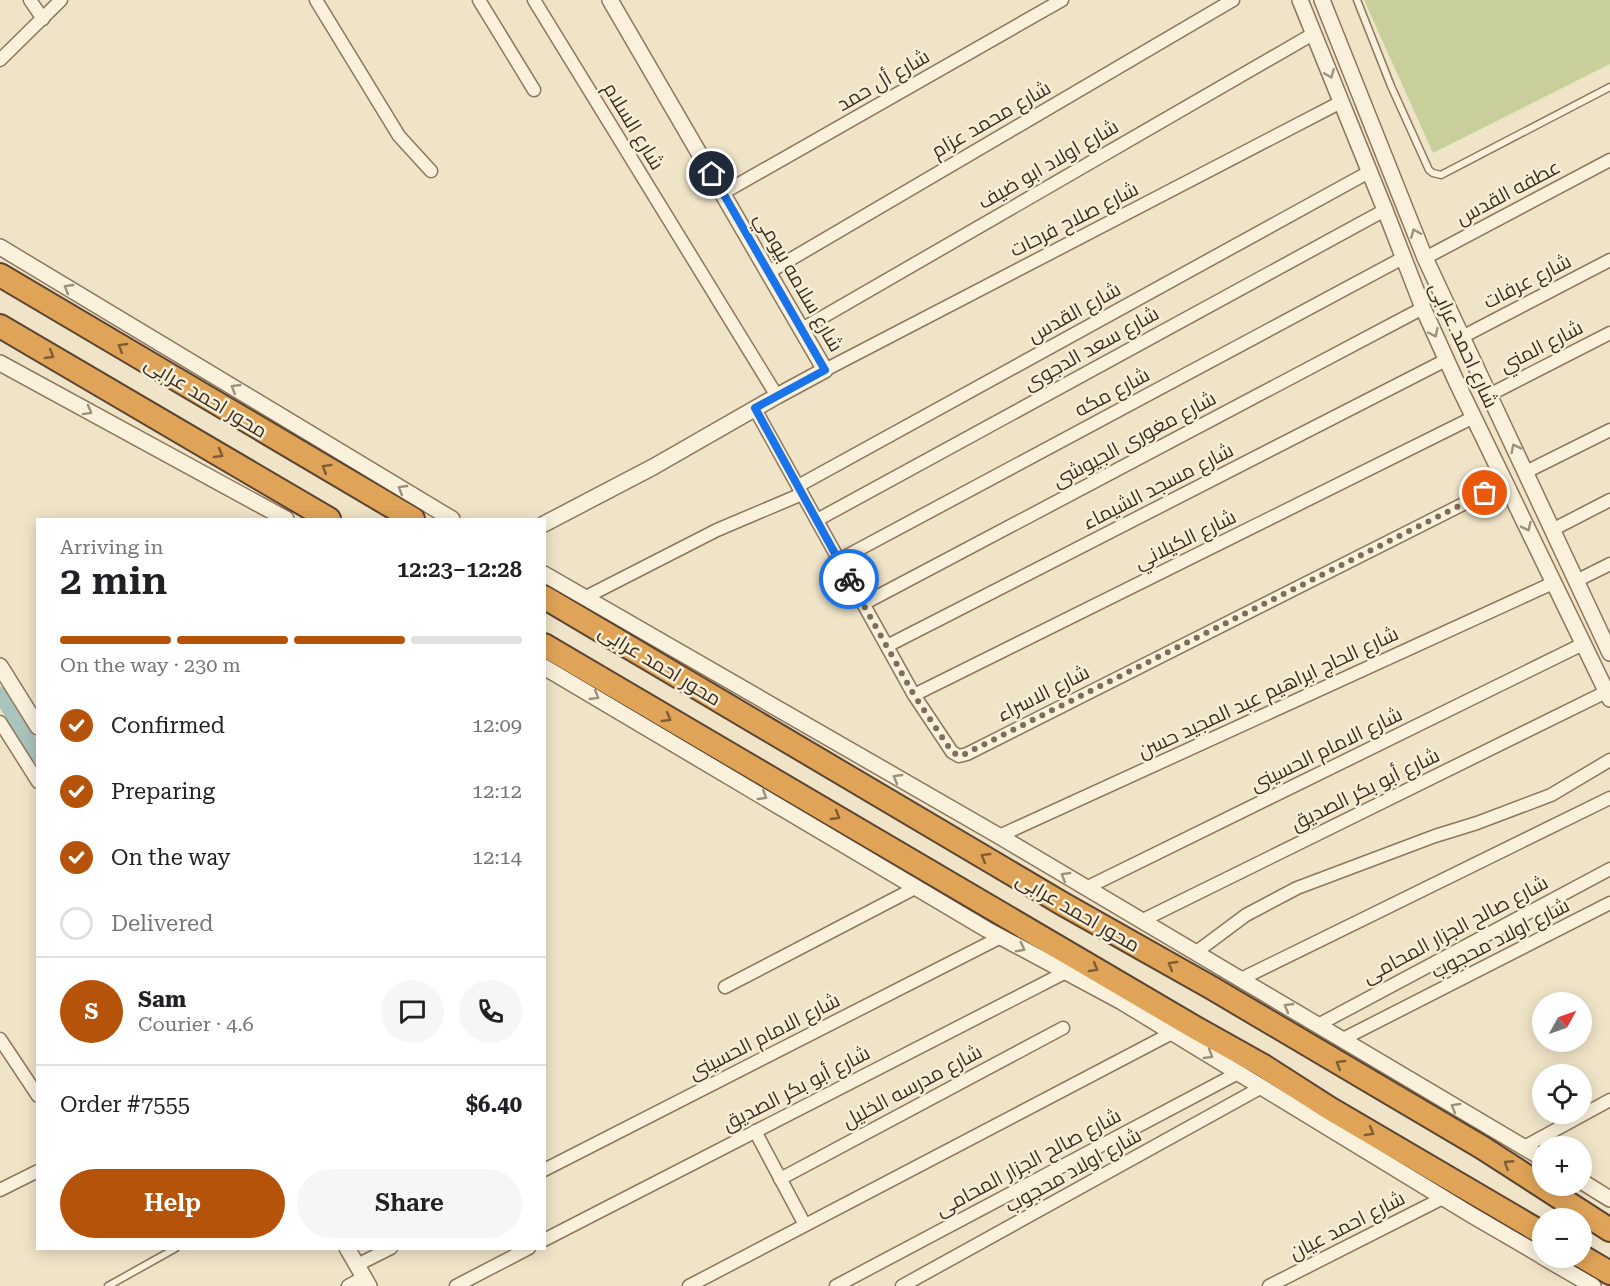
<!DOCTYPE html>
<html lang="en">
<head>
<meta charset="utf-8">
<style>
	:root { --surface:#fff; --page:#f6f6f6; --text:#202124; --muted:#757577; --line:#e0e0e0; --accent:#b45309 }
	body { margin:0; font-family:"Roboto Serif",Cairo,serif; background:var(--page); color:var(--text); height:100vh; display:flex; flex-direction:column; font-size:22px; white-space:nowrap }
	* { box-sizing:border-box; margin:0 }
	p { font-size:20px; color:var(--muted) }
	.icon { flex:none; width:33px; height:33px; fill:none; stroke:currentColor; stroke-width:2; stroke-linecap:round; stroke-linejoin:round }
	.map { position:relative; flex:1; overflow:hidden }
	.drawer { position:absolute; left:36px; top:518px; width:510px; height:732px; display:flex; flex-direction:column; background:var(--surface); border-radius:0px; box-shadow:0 3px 15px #0003 }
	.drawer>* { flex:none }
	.needle { width:39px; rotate:50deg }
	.controls { position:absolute; left:1532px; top:992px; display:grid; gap:12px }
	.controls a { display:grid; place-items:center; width:60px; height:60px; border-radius:50%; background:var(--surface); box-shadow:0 3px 15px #0003; font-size:30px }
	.pin { position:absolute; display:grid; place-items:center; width:51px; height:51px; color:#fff; margin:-26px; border:3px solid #fff; border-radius:50%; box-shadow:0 2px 6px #0007 }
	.courier { position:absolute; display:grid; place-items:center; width:60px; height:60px; margin:-30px; border:4px solid #1a73e8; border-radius:50%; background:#fff; color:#222; box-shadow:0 2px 8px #0007 }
	.head em { font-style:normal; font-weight:600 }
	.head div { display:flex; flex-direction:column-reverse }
	.head { display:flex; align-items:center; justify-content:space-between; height:102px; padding:0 24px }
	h1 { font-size:39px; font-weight:600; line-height:45px }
	.bar { display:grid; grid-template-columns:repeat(4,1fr); gap:9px 6px; align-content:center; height:72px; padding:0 24px }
	.bar i { height:8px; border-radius:4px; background:var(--line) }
	.bar .current { background:var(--accent) }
	.bar p { grid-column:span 4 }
	.line { display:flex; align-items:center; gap:15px; padding:0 24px; border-top:2px solid var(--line) }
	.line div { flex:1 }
	.round { display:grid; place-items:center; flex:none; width:63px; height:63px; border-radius:32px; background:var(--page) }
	ol { padding:0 24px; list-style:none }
	li { display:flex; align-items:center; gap:18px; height:66px }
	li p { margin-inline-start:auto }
	li .icon { padding:6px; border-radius:50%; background:var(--accent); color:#fff; stroke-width:4 }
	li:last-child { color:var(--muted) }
	li i { width:33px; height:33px; border:3px solid var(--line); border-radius:50% }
	.cta { display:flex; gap:12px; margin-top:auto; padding:12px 24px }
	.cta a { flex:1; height:69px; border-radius:36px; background:var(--accent); color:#fff; font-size:24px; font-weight:600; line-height:69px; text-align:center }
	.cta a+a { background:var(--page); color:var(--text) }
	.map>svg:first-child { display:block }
	.green { fill:#c9cf9b }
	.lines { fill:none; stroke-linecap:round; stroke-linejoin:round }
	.canal { stroke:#a9c4bc; stroke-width:15 }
	.service-casing { stroke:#8d765c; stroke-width:9 }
	.minor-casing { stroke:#8d765c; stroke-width:15 }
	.tertiary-casing { stroke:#8d765c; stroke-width:18 }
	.motorway-casing { stroke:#5b4430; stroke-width:26 }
	.service { stroke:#faf1dc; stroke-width:6 }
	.minor { stroke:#faf1dc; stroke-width:12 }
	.tertiary { stroke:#faf1dc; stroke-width:15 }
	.motorway { stroke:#e0a458; stroke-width:22 }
	.oneway { stroke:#9c907e }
	.oneway2 { stroke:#7e5d36 }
	.done { stroke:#7c6e5b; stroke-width:6; stroke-dasharray:0 10.8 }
	.route { stroke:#1a73e8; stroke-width:8 }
	.labels { text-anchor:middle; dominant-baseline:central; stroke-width:5; stroke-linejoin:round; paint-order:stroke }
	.street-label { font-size:20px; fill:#3d2e20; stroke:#f7eed8 }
</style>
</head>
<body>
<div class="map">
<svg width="1610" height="1286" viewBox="0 0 1610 1286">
	<rect width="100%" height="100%" fill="#f0e4c8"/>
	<polygon class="green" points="1364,0 1610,0 1610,64 1433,153"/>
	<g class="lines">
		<polyline class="canal" points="0,694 38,756"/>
		<g class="service-casing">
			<g id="service">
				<polyline points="1357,0 1391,86 1429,170 1433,173 1441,175 1610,87"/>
				<polyline points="108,1286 176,1248"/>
			</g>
		</g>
		<g class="minor-casing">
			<g id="minor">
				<polyline points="30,0 43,19"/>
				<polyline points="316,0 399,136 431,171"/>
				<polyline points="479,0 534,90"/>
				<polyline points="534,0 777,396"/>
				<polyline points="0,60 61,0"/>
				<polyline points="723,193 1062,0"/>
				<polyline points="1425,258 1610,160"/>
				<polyline points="769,272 1233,0"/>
				<polyline points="802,329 1313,34"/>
				<polyline points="1462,337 1610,260"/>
				<polyline points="825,370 1341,102"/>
				<polyline points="1489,395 1610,333"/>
				<polyline points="755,409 914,695 952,752 959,756 967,754 1505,483"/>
				<polyline points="1526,472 1610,430"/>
				<polyline points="798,486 1369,172"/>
				<polyline points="817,520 1385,210"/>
				<polyline points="1552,530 1610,500"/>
				<polyline points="839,560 1403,258"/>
				<polyline points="1576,581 1610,564"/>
				<polyline points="584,598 717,530 802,494"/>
				<polyline points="863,604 1423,308"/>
				<polyline points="887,646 1446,360"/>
				<polyline points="914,695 1474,417"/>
				<polyline points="0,722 38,782"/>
				<polyline points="999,836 1553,583"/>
				<polyline points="1086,888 1583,644"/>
				<polyline points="1141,921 1606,692"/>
				<polyline points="1195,953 1246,915 1297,888 1435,836 1477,823 1551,795 1610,760"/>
				<polyline points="1241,979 1610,798"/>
				<polyline points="725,987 917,887"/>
				<polyline points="1318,1025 1610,869"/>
				<polyline points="0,1039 38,1096"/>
				<polyline points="1343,1039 1610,903"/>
				<polyline points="755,1131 805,1225"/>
				<polyline points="1524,1147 1610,1100"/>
				<polyline points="544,1170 1001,937"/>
				<polyline points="780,1179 1063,1028"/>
				<polyline points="0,1190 38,1171"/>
				<polyline points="544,1240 1066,972"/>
				<polyline points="357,1265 391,1248"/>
				<polyline points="348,1286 364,1277"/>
				<polyline points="456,1286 529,1248"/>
				<polyline points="689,1286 1172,1033"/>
				<polyline points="836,1286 1238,1073"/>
				<polyline points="902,1286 1262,1087"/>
				<polyline points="1269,1286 1443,1198"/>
			</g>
		</g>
		<g class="tertiary-casing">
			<g id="tertiary">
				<polyline points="1300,0 1385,210 1423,308 1457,383 1610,699"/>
				<polyline points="1322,0 1425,258 1610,653"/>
				<polyline points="0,247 452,519"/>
				<polyline points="0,363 286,519"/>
				<polyline points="544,524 653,467 777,396 825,370 610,0"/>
				<polyline points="544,574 999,836 1542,1158"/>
				<polyline points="0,666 38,727"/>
				<polyline points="544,667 986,929 1122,1002 1470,1214 1542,1256"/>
				<polyline points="1581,1181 1610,1199"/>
				<polyline points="347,1248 369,1286"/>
				<polyline points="1543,1257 1593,1286"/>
			</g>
		</g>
		<g class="motorway-casing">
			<g id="motorway">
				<polyline points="0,275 413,519"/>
				<polyline points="0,326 329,519"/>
				<polyline points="544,597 1063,904 1212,988 1483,1148 1610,1230"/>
				<polyline points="544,645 1194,1027 1262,1065 1329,1108 1542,1233"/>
				<polyline points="1581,1256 1610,1273"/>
			</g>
		</g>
		<use href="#service" class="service"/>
		<use href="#minor" class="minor"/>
		<use href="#tertiary" class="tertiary"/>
		<use href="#motorway" class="motorway"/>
	</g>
	<defs><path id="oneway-chevron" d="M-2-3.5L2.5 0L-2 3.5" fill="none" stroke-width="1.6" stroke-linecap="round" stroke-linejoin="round" transform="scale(1.5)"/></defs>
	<g class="oneway">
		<use href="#oneway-chevron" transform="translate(1330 74) rotate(68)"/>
		<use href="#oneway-chevron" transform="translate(1415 233) rotate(-112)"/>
		<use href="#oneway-chevron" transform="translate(68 288) rotate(-149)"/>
		<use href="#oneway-chevron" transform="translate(1434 333) rotate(65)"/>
		<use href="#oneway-chevron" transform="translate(235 388) rotate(-149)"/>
		<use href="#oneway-chevron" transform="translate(88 411) rotate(29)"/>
		<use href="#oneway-chevron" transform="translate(1515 448) rotate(-116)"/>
		<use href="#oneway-chevron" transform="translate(402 489) rotate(-149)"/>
		<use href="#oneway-chevron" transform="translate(1527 527) rotate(64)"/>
		<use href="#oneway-chevron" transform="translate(595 696) rotate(31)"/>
		<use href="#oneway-chevron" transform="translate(897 778) rotate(-150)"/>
		<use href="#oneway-chevron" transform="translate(763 796) rotate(31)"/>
		<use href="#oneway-chevron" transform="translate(1065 876) rotate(-149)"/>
		<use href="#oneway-chevron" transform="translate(1021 948) rotate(28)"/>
		<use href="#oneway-chevron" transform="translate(1288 1007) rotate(-150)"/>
		<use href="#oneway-chevron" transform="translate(1209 1055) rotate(31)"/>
		<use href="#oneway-chevron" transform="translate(1455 1107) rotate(-150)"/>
	</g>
	<g class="oneway2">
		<use href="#oneway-chevron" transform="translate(122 347) rotate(-149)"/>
		<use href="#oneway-chevron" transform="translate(50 355) rotate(30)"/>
		<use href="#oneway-chevron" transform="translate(219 454) rotate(30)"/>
		<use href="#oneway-chevron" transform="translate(326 468) rotate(-149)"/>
		<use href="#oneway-chevron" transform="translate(667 718) rotate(30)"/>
		<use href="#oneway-chevron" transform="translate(836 816) rotate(30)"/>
		<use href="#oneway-chevron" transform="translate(985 857) rotate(-149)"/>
		<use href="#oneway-chevron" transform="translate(1172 965) rotate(-150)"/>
		<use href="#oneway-chevron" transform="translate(1094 968) rotate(30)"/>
		<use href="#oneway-chevron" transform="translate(1340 1064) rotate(-149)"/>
		<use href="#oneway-chevron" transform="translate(1370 1132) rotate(30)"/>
		<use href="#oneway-chevron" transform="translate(1508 1164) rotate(-147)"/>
	</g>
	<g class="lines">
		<polyline class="done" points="849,579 914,695 952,752 959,756 963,755 1485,493"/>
		<polyline class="route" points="712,174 825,370 755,408 849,579"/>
	</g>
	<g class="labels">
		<g class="street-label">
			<text transform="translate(883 80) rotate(-30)">شارع أل حمد</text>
			<text transform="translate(991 119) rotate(-30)">شارع محمد عزام</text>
			<text transform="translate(634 126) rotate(59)">شارع السلام</text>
			<text transform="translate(1048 164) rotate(-30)">شارع اولاد ابو ضيف</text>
			<text transform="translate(1508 192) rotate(-28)">عطفه القدس</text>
			<text transform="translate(1074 219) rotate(-27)">شارع صلاح فرحات</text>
			<text transform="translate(1527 281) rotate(-27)">شارع عرفات</text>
			<text transform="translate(799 282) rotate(60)">شارع سلامه بيومي</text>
			<text transform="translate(1074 312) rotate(-29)">شارع القدس</text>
			<text transform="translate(1464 345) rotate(65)">شارع احمد عرابى</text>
			<text transform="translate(1541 346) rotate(-27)">شارع المني</text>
			<text transform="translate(1091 348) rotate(-29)">شارع سعد الدجوى</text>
			<text transform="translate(1112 392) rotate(-28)">شارع مكه</text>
			<text transform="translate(206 397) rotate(31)">محور احمد عرابى</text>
			<text transform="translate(1134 439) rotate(-28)">شارع مغورى الجيوشى</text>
			<text transform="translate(1158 486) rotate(-27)">شارع مسجد الشيماء</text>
			<text transform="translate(1185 539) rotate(-26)">شارع الكيلاني</text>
			<text transform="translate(660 665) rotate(31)">محور احمد عرابى</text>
			<text transform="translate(1268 692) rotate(-25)">شارع الحاج ابراهيم عبد المجيد حسن</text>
			<text transform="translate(1043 693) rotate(-27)">شارع الاسراء</text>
			<text transform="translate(1326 749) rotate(-26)">شارع الامام الحسينى</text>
			<text transform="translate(1365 789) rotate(-26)">شارع أبو بكر الصديق</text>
			<text transform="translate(1078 912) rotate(30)">محور احمد عرابى</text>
			<text transform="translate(1455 929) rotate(-28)">شارع صالح الجزار المحامى</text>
			<text transform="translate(1500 938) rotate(-27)">شارع اولاد محجوب</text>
			<text transform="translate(764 1036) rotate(-27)">شارع الامام الحسينى</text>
			<text transform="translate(912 1086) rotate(-28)">شارع مدرسه الخليل</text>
			<text transform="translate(796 1088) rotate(-27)">شارع أبو بكر الصديق</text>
			<text transform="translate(1028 1162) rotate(-28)">شارع صالح الجزار المحامى</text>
			<text transform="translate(1073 1170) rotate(-29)">شارع اولاد محجوب</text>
			<text transform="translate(1347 1225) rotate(-27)">شارع احمد عيان</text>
		</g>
	</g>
</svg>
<div class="controls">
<a><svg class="needle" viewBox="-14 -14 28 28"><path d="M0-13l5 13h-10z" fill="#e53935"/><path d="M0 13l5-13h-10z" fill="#757577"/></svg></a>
<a><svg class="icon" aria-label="locate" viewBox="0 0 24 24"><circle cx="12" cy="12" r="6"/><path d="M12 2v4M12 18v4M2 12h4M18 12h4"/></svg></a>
<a>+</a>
<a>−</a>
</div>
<div class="pin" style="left:1485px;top:493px;background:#ea580c"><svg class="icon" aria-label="bag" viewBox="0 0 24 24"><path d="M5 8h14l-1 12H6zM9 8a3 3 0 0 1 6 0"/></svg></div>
<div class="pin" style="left:712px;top:174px;background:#1f2937"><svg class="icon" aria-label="home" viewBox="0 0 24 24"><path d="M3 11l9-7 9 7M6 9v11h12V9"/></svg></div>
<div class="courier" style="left:849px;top:579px"><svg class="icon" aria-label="bike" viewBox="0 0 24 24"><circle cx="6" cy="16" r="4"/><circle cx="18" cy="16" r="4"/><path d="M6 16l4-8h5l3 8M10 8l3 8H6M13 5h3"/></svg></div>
<section class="drawer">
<div class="head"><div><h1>2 min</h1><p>Arriving in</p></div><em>12:23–12:28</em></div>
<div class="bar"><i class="current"></i><i class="current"></i><i class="current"></i><i></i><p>On the way · 230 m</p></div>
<ol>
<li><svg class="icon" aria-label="check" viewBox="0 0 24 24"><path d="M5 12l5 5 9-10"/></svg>Confirmed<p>12:09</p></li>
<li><svg class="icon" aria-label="check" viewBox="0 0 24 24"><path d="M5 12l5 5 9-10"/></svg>Preparing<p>12:12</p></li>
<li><svg class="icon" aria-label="check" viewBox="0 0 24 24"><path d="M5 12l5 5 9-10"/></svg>On the way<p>12:14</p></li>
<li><i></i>Delivered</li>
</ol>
<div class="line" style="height:108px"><b class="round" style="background:var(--accent);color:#fff">S</b><div><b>Sam</b><p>Courier · 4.6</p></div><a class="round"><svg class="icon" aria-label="chat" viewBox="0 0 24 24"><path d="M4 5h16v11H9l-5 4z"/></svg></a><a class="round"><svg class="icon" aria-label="phone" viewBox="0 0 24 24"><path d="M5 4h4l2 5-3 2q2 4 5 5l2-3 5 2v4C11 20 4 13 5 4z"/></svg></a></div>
<div class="line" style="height:78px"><div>Order #7555</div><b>$6.40</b></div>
<div class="cta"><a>Help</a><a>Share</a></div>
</section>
</div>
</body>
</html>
